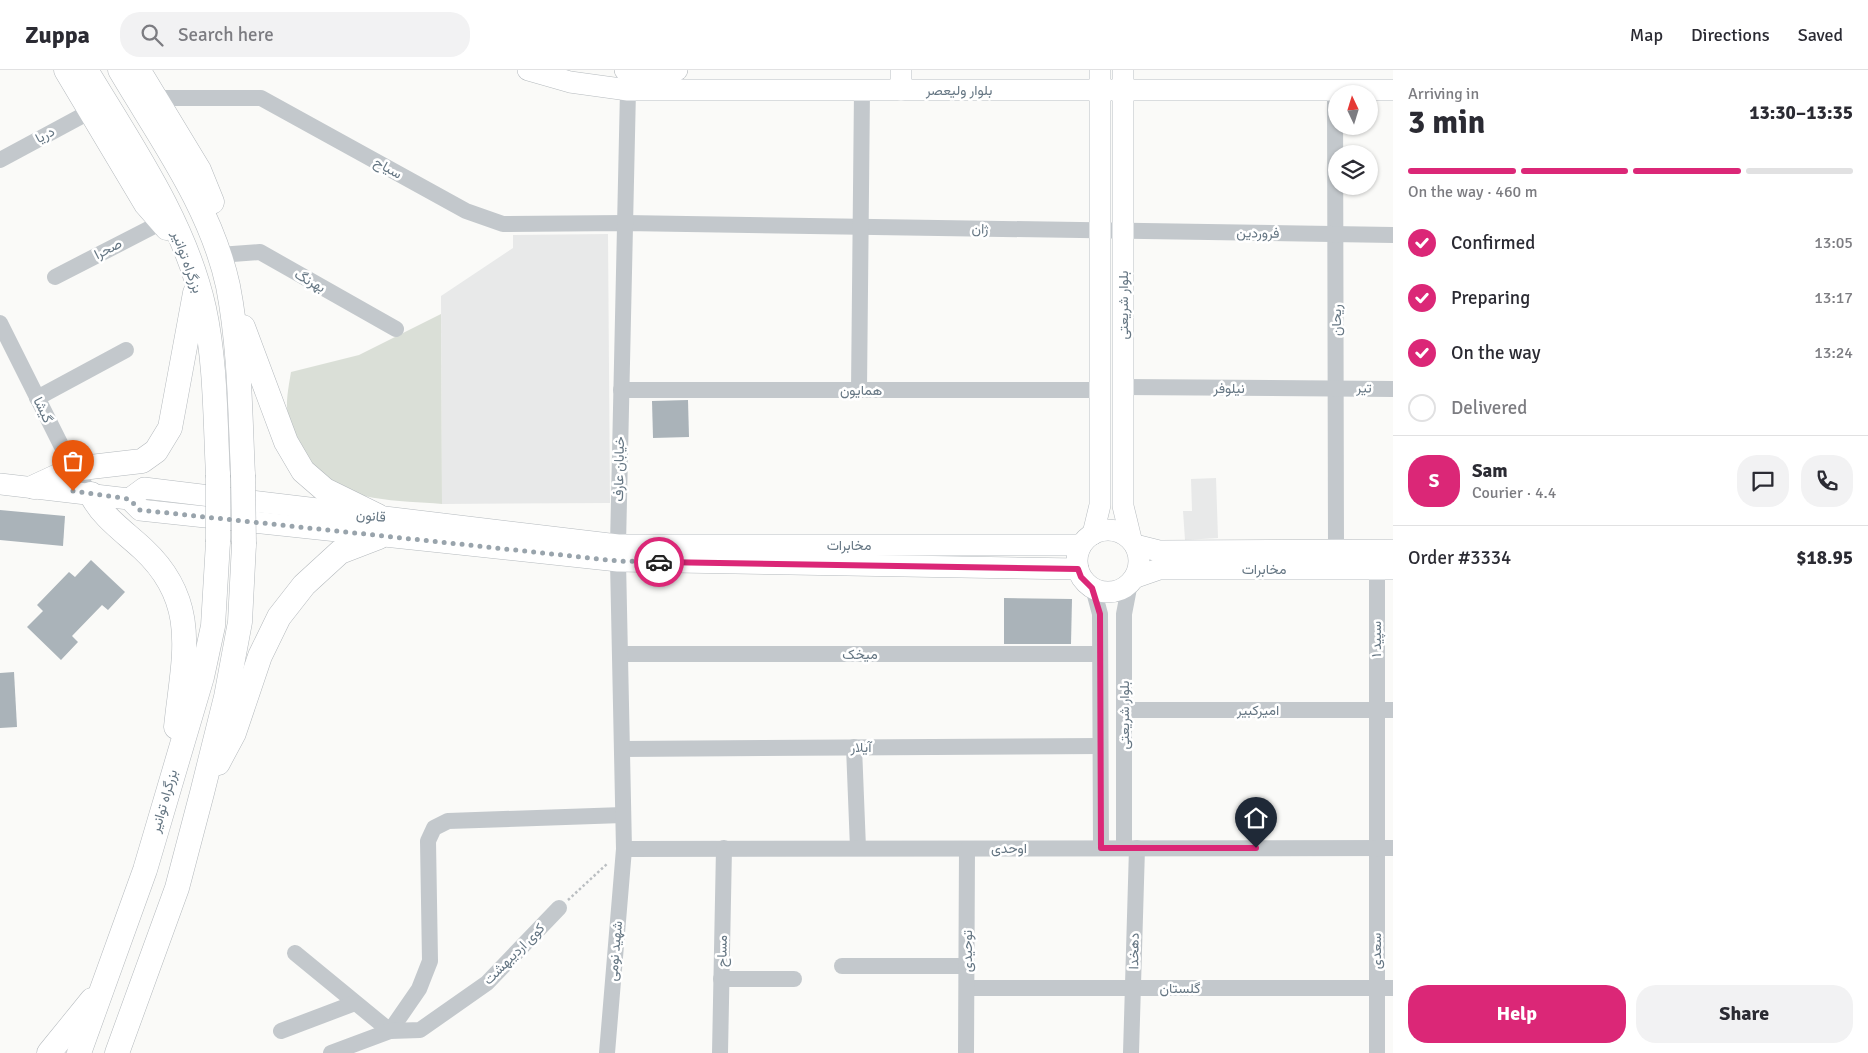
<!DOCTYPE html>
<html lang="en">
<head>
<meta charset="utf-8">
<style>
	:root { --surface:#fff; --page:#f2f2f3; --text:#2b2b33; --muted:#7c7c81; --line:#e1e1e2; --accent:#db2777 }
	body { margin:0; font-family:Signika,Vazirmatn,sans-serif; background:var(--page); color:var(--text); height:100vh; display:flex; flex-direction:column; font-size:19px; white-space:nowrap }
	* { box-sizing:border-box; margin:0 }
	p { font-size:16px; color:var(--muted) }
	.icon { flex:none; width:28px; height:28px; fill:none; stroke:currentColor; stroke-width:2; stroke-linecap:round; stroke-linejoin:round }
	.map { position:relative; flex:1; overflow:hidden }
	.panel { display:flex; flex-direction:column; background:var(--surface); width:475px }
	.panel>* { flex:none }
	.needle { width:32px; rotate:356deg }
	.buttons { position:absolute; left:1328px; top:15px; display:grid; gap:10px }
	.buttons a { display:grid; place-items:center; width:50px; height:50px; border-radius:50%; background:var(--surface); box-shadow:0 1px 4px #0004; font-size:25px }
	.pin { position:absolute; display:grid; place-items:center; width:42px; height:42px; color:#fff; margin:-51px -21px; border-radius:50% 50% 50% 0; rotate:-45deg; box-shadow:0 0 5px #0007 }
	.pin .icon { rotate:45deg }
	.courier { position:absolute; display:grid; place-items:center; width:50px; height:50px; margin:-25px; border:4px solid #db2777; border-radius:50%; background:#fff; color:#222; box-shadow:0 1px 6px #0007 }
	.headline em { font-style:normal; font-weight:700 }
	.headline div { display:flex; flex-direction:column-reverse }
	.headline { display:flex; align-items:center; justify-content:space-between; height:85px; padding:0 15px }
	h1 { font-size:32px; font-weight:700; line-height:38px }
	.bar { display:grid; grid-template-columns:repeat(4,1fr); gap:8px 5px; align-content:center; height:60px; padding:0 15px }
	.bar i { height:6px; border-radius:4px; background:var(--line) }
	.bar .current { background:var(--accent) }
	.bar p { grid-column:span 4 }
	.line { display:flex; align-items:center; gap:12px; padding:0 15px; border-top:1px solid var(--line) }
	.line div { flex:1 }
	.round { display:grid; place-items:center; flex:none; width:52px; height:52px; border-radius:20px; background:var(--page) }
	ol { padding:0 15px; list-style:none }
	li { display:flex; align-items:center; gap:15px; height:55px }
	li p { margin-inline-start:auto }
	li .icon { padding:5px; border-radius:50%; background:var(--accent); color:#fff; stroke-width:4 }
	li:last-child { color:var(--muted) }
	li i { width:28px; height:28px; border:2px solid var(--line); border-radius:50% }
	.button { display:flex; gap:10px; margin-top:auto; padding:10px 15px }
	.button a { flex:1; height:58px; border-radius:20px; background:var(--accent); color:#fff; font-size:20px; font-weight:700; line-height:58px; text-align:center }
	.button a+a { background:var(--page); color:var(--text) }
	header { display:flex; align-items:center; gap:30px; box-sizing:border-box; height:70px; padding:0 25px; background:var(--surface); border-bottom:1px solid var(--line) }
	header strong { font-size:24px }
	nav { display:flex; gap:28px; margin-inline-start:auto; font-size:18px }
	.search { width:350px; height:45px; background:var(--page); display:flex; align-items:center; gap:12px; box-sizing:border-box; padding:0 18px; border-radius:20px; color:var(--muted); font-size:19px }
	main { display:flex; flex:1; min-height:0 }
	.map>svg:first-child { display:block }
	.built { fill:#e8e9e9 }
	.green { fill:#dadfd7 }
	.building { fill:#aab3b9 }
	.lines { fill:none; stroke-linecap:round; stroke-linejoin:round }
	.major-casing { stroke:#b5babe; stroke-width:22 }
	.highway-casing { stroke:#b4b9bd; stroke-width:25 }
	.path { stroke:#bbbfc2; stroke-width:2.5; stroke-dasharray:2.5 2.5; stroke-linecap:butt }
	.minor { stroke:#c3c8cc; stroke-width:16 }
	.major { stroke:#fff; stroke-width:21 }
	.highway { stroke:#fff; stroke-width:24 }
	.highway-bridge-casing { stroke:#b4b9bd; stroke-width:25; stroke-linecap:butt }
	.highway-bridge { stroke:#fff; stroke-width:24 }
	.done { stroke:#99a4ac; stroke-width:5; stroke-dasharray:0 9 }
	.route { stroke:#db2777; stroke-width:6 }
	.labels { text-anchor:middle; dominant-baseline:central; stroke-width:5; stroke-linejoin:round; paint-order:stroke }
	.street-label { font-size:14px; fill:#657683; stroke:#fff }
</style>
</head>
<body>
<header>
<strong>Zuppa</strong>
<div class="search"><svg class="icon" aria-label="search" viewBox="0 0 24 24"><circle cx="10" cy="10" r="6"/><path d="M15 15l6 6"/></svg>Search here</div>
<nav><a>Map</a><a>Directions</a><a>Saved</a></nav>
</header>
<main>
<div class="map">
<svg width="1393" height="983" viewBox="0 0 1393 983">
	<rect width="100%" height="100%" fill="#fafaf8"/>
	<g class="built">
		<polygon points="608,164 610,433 442,434 441,226 513,178 513,165"/>
		<polygon points="1216,408 1218,468 1185,470 1183,441 1192,441 1191,409"/>
	</g>
	<path class="green" d="M441,244L442,434C400,430 344,433 312,399C307,393 304,382 300,375C284,342 285,338 291,302L359,285Z"/>
	<g class="building">
		<polygon points="688,330 689,367 653,368 652,331"/>
		<polygon points="0,440 65,446 63,476 0,470"/>
		<polygon points="91,490 125,522 108,540 102,535 72,566 78,572 61,590 27,557 43,541 37,535 69,502 75,507"/>
		<polygon points="1004,528 1072,529 1071,574 1004,574"/>
		<polygon points="14,602 17,657 0,658 0,603"/>
	</g>
	<g class="lines">
		<g class="major-casing">
			<g id="major">
				<polyline points="528,0 570,12 628,20 1393,20"/>
				<polyline points="625,0 677,0"/>
				<polyline points="901,0 901,20"/>
				<polyline points="1123,0 1123,436 1131,469"/>
				<polyline points="0,414 129,429 140,440 618,491 1078,499"/>
				<polyline points="129,429 144,418 618,475 1081,475"/>
				<circle cx="1108" cy="491" r="31"/>
				<polyline points="1093,464 1100,435 1100,0"/>
				<polyline points="1135,475 1159,481 1393,480"/>
				<polyline points="1136,507 1159,499 1393,499"/>
			</g>
		</g>
		<g class="highway-casing">
			<g id="highway">
				<polyline points="66,0 146,134 167,158"/>
				<path d="M86,0C131,75 185,152 204,238C216,293 215,349 218,405"/>
				<path d="M120,0C160,68 211,137 228,216C240,278 240,342 243,405"/>
				<polyline points="142,6 199,100 212,132"/>
				<polyline points="243,257 286,372 303,401 325,420 378,446"/>
				<polyline points="34,417 73,399 142,391 156,381 170,358 195,223"/>
				<path d="M91,424C101,446 126,463 143,479C201,533 183,588 176,657"/>
				<polyline points="218,693 234,663 260,586 279,547 304,515 340,482 379,467"/>
				<polyline points="49,983 92,930"/>
				<polyline points="79,983 145,800 202,607 213,556 218,472"/>
				<polyline points="117,983 177,818 202,723 226,627 240,552 244,474"/>
			</g>
		</g>
		<polyline class="path" points="568,830 608,793"/>
		<g class="minor">
			<polyline points="1335,20 1336,481"/>
			<polyline points="156,28 261,28 466,141 503,154 625,153 1393,165"/>
			<polyline points="0,90 91,41"/>
			<polyline points="219,185 260,182 396,259"/>
			<polyline points="55,207 162,152"/>
			<polyline points="0,253 73,399 91,424"/>
			<polyline points="1123,317 1393,319"/>
			<polyline points="621,320 1100,320"/>
			<polyline points="859,320 862,20"/>
			<polyline points="37,328 126,280"/>
			<polyline points="618,475 628,20"/>
			<polyline points="1377,499 1377,983"/>
			<polyline points="1093,518 1100,544 1101,778"/>
			<polyline points="620,584 1100,584"/>
			<polyline points="1124,640 1393,640"/>
			<polyline points="854,677 858,778"/>
			<polyline points="622,679 1100,676"/>
			<polyline points="1124,778 1124,544 1130,513"/>
			<polyline points="624,779 1393,778"/>
			<polyline points="295,883 390,961 419,919 430,891 428,771 434,758 448,751 623,745"/>
			<polyline points="842,896 967,896"/>
			<polyline points="721,909 794,909"/>
			<polyline points="967,918 1393,918"/>
			<polyline points="281,961 355,933"/>
			<polyline points="331,983 390,961 420,960 487,913 559,838"/>
			<polyline points="607,983 624,779 618,491"/>
			<polyline points="720,983 724,778"/>
			<polyline points="966,983 967,779"/>
			<polyline points="1131,983 1137,778"/>
		</g>
		<use href="#major" class="major"/>
		<use href="#highway" class="highway"/>
		<g class="highway-bridge-casing">
			<g id="highway-bridge">
				<polyline points="218,405 218,472"/>
				<polyline points="243,405 244,474"/>
			</g>
		</g>
		<use href="#highway-bridge" class="highway-bridge"/>
	</g>
	<g class="lines">
		<polyline class="done" points="73,421 129,429 140,440 618,491 659,492"/>
		<polyline class="route" points="659,492 1078,499 1081,507 1092,518 1100,544 1101,778 1256,778"/>
	</g>
	<g class="labels">
		<g class="street-label">
			<text x="959" y="20">بلوار ولیعصر</text>
			<text transform="translate(45 65) rotate(-28)">دریا</text>
			<text transform="translate(388 98) rotate(29)">سیاح</text>
			<text transform="translate(980 159) rotate(1)">ژان</text>
			<text transform="translate(1258 163) rotate(1)">فروردین</text>
			<text transform="translate(108 179) rotate(-27)">صحرا</text>
			<text transform="translate(187 192) rotate(70)">بزرگراه توانیر</text>
			<text transform="translate(310 211) rotate(29)">بهرنگ</text>
			<text transform="translate(1123 235) rotate(-90)">بلوار شریعتى</text>
			<text transform="translate(1336 250) rotate(-90)">ریحان</text>
			<text x="1229" y="318">نیلوفر</text>
			<text transform="translate(1364 318) rotate(1)">تیر</text>
			<text x="861" y="320">همایون</text>
			<text transform="translate(43 340) rotate(64)">گیشا</text>
			<text transform="translate(619 399) rotate(-89)">خیابان عارف</text>
			<text transform="translate(371 446) rotate(6)">قانون</text>
			<text x="849" y="475">مخابرات</text>
			<text x="1264" y="499">مخابرات</text>
			<text transform="translate(1376 569) rotate(-90)">سپید ۱</text>
			<text x="860" y="584">میخک</text>
			<text x="1258" y="640">امیرکبیر</text>
			<text transform="translate(1124 645) rotate(-90)">بلوار شریعتى</text>
			<text x="861" y="677">آیلار</text>
			<text transform="translate(164 731) rotate(-74)">بزرگراه توانیر</text>
			<text x="1009" y="778">اوحدی</text>
			<text transform="translate(615 881) rotate(-85)">شهید نومی</text>
			<text transform="translate(722 881) rotate(-89)">مساح</text>
			<text transform="translate(967 881) rotate(-90)">توحیدی</text>
			<text transform="translate(1134 881) rotate(-89)">دهخدا</text>
			<text transform="translate(1376 881) rotate(-90)">سعدی</text>
			<text transform="translate(514 884) rotate(-45)">کوی اردیبهشت</text>
			<text x="1180" y="918">گلستان</text>
		</g>
	</g>
</svg>
<div class="buttons">
<a><svg class="needle" viewBox="-14 -14 28 28"><path d="M0-13l5 13h-10z" fill="#e53935"/><path d="M0 13l5-13h-10z" fill="#7c7c81"/></svg></a>
<a><svg class="icon" aria-label="layers" viewBox="0 0 24 24"><path d="M12 4l9 5-9 5-9-5zM3 14l9 5 9-5"/></svg></a>
</div>
<div class="pin" style="left:73px;top:421px;background:#ea580c"><svg class="icon" aria-label="bag" viewBox="0 0 24 24"><path d="M5 8h14l-1 12H6zM9 8a3 3 0 0 1 6 0"/></svg></div>
<div class="pin" style="left:1256px;top:778px;background:#1f2937"><svg class="icon" aria-label="home" viewBox="0 0 24 24"><path d="M3 11l9-7 9 7M6 9v11h12V9"/></svg></div>
<div class="courier" style="left:659px;top:492px"><svg class="icon" aria-label="car" viewBox="0 0 24 24"><path d="M5 17H2v-5l4-1 3-4h7l3 4 3 1v5h-3M9 17h6M6 11h13"/><circle cx="7" cy="17" r="2"/><circle cx="17" cy="17" r="2"/></svg></div>
</div>
<section class="panel">
<div class="headline"><div><h1>3 min</h1><p>Arriving in</p></div><em>13:30–13:35</em></div>
<div class="bar"><i class="current"></i><i class="current"></i><i class="current"></i><i></i><p>On the way · 460 m</p></div>
<ol>
<li><svg class="icon" aria-label="check" viewBox="0 0 24 24"><path d="M5 12l5 5 9-10"/></svg>Confirmed<p>13:05</p></li>
<li><svg class="icon" aria-label="check" viewBox="0 0 24 24"><path d="M5 12l5 5 9-10"/></svg>Preparing<p>13:17</p></li>
<li><svg class="icon" aria-label="check" viewBox="0 0 24 24"><path d="M5 12l5 5 9-10"/></svg>On the way<p>13:24</p></li>
<li><i></i>Delivered</li>
</ol>
<div class="line" style="height:90px"><b class="round" style="background:var(--accent);color:#fff">S</b><div><b>Sam</b><p>Courier · 4.4</p></div><a class="round"><svg class="icon" aria-label="chat" viewBox="0 0 24 24"><path d="M4 5h16v11H9l-5 4z"/></svg></a><a class="round"><svg class="icon" aria-label="phone" viewBox="0 0 24 24"><path d="M5 4h4l2 5-3 2q2 4 5 5l2-3 5 2v4C11 20 4 13 5 4z"/></svg></a></div>
<div class="line" style="height:65px"><div>Order #3334</div><b>$18.95</b></div>
<div class="button"><a>Help</a><a>Share</a></div>
</section>
</main>
</body>
</html>
